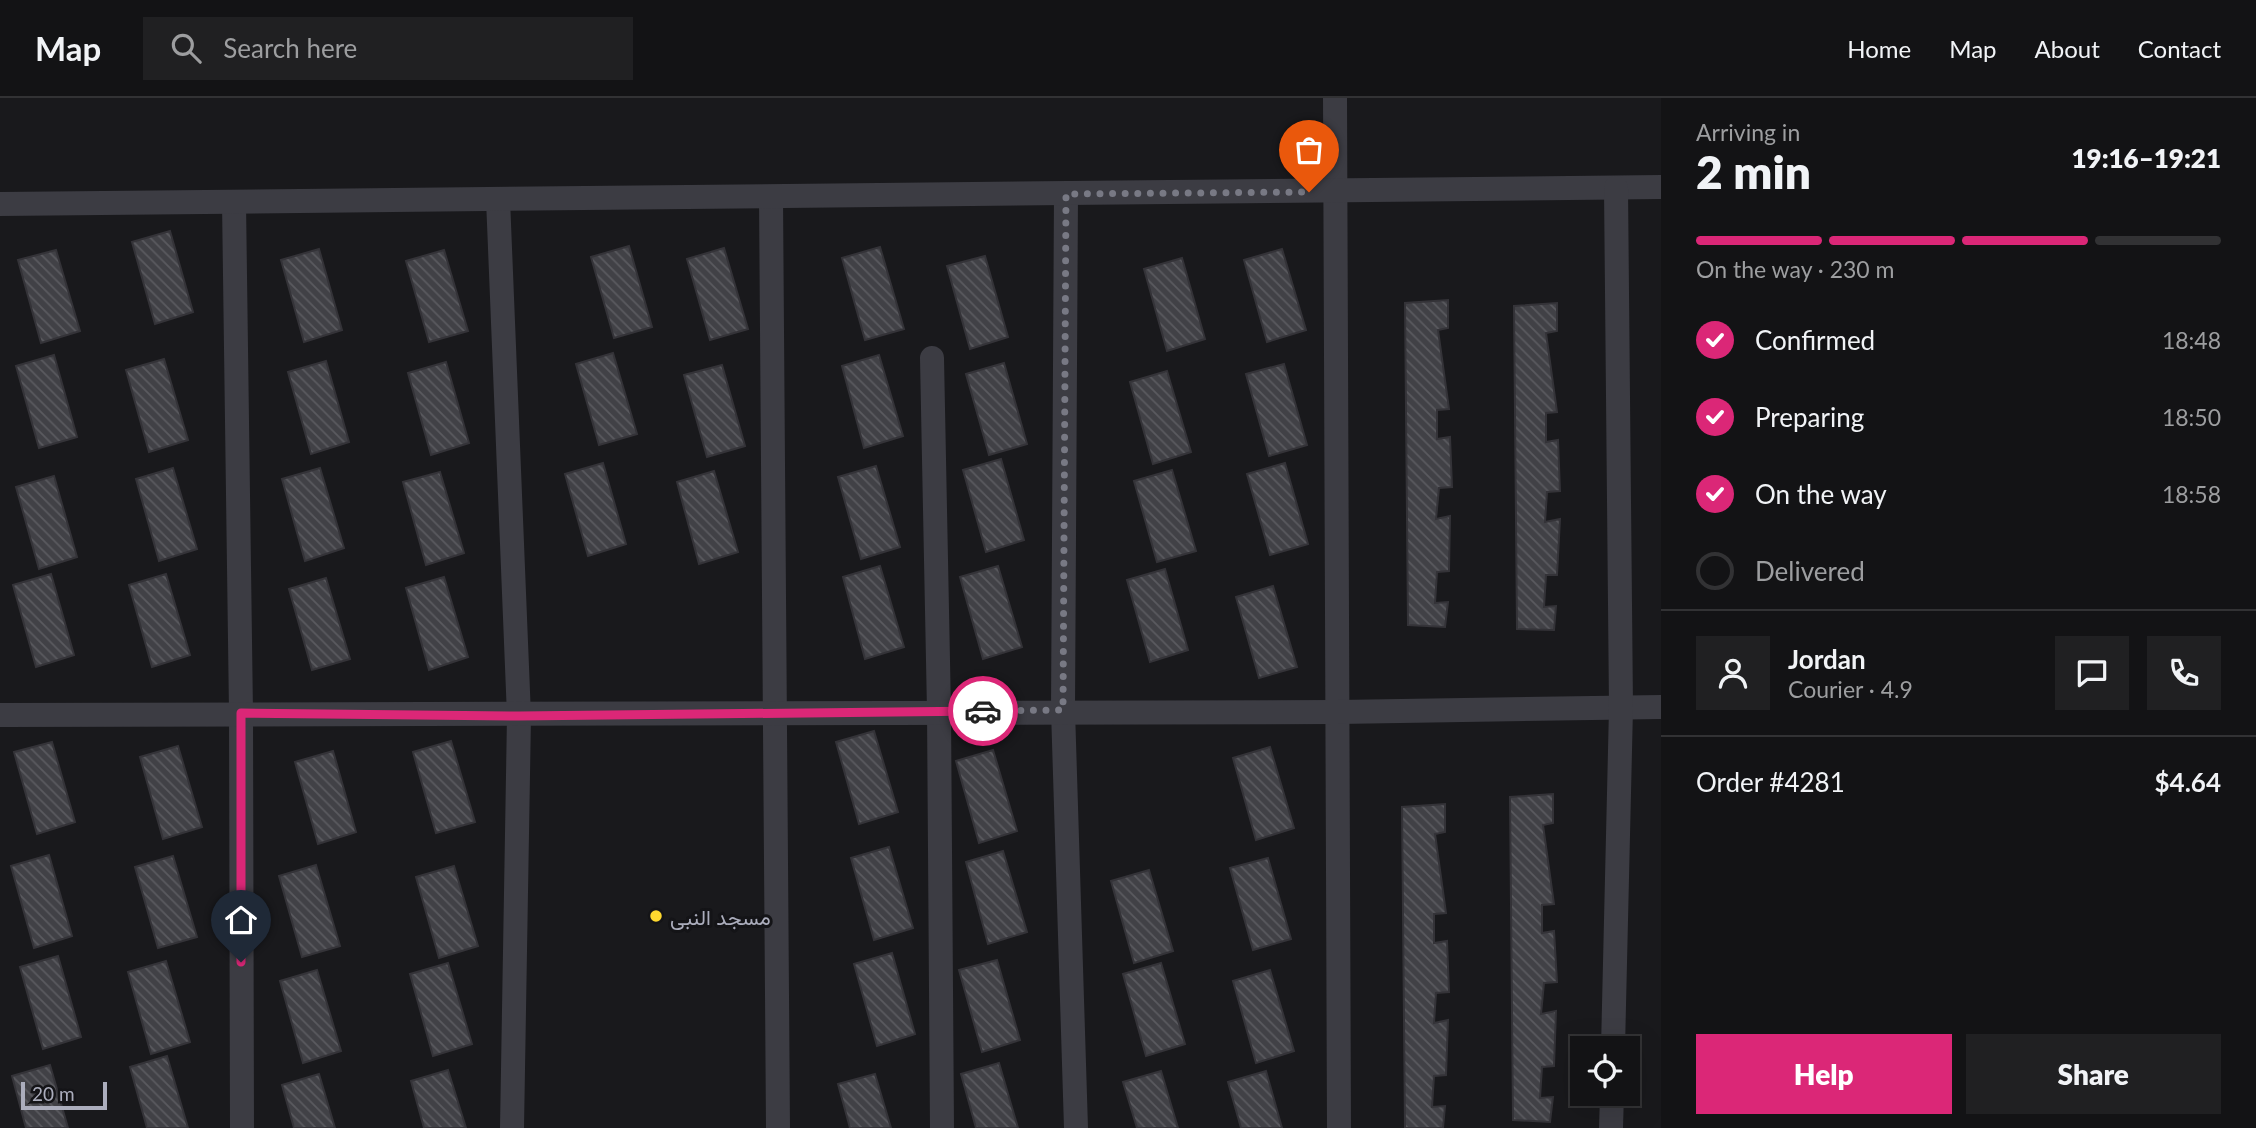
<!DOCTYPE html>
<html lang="en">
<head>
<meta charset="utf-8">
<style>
	:root { --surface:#131315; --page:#202022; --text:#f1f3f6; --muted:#9d9ea0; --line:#323234; --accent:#db2777 }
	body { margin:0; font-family:Lato,Vazirmatn,sans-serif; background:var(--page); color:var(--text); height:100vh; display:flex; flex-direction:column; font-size:26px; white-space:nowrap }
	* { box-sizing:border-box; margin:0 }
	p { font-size:23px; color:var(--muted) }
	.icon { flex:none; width:38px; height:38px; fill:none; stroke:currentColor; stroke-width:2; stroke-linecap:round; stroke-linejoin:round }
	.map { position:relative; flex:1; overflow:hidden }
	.sheet { display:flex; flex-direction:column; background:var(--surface); width:595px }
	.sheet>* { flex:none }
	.controls { position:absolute; left:1570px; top:938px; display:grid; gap:14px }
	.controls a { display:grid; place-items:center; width:70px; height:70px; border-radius:0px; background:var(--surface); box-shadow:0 7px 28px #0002,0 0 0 2px var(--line); font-size:35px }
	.scale { position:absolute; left:21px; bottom:18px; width:86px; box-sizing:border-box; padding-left:7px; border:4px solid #abadbc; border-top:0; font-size:19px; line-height:24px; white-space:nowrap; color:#abadbc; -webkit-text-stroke:5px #141417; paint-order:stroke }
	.pin { position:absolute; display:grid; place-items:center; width:60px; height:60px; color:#fff; margin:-72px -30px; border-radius:50% 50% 50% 0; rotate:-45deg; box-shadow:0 0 7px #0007 }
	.pin .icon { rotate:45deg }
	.courier { position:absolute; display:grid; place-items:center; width:70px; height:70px; margin:-35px; border:5px solid #db2777; border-radius:50%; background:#fff; color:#222; box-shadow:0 2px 9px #0007 }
	.headline em { font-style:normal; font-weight:800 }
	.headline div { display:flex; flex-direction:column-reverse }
	.headline { display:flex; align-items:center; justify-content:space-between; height:119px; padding:0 35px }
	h1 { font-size:46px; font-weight:800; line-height:52px }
	.bar { display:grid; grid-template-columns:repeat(4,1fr); gap:10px 7px; align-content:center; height:84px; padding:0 35px }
	.bar i { height:9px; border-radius:5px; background:var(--line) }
	.bar .active { background:var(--accent) }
	.bar p { grid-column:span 4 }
	.line { display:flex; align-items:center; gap:18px; padding:0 35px; border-top:2px solid var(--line) }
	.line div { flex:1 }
	.round { display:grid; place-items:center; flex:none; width:74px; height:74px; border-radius:0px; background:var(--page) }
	ol { padding:0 35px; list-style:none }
	li { display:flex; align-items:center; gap:21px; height:77px }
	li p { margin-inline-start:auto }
	li .icon { padding:7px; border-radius:50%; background:var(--accent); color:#fff; stroke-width:4 }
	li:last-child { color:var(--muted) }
	li i { width:38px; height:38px; border:4px solid var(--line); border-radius:50% }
	.action { display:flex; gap:14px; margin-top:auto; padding:14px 35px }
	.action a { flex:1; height:80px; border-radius:0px; background:var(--accent); color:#fff; font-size:28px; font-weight:800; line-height:80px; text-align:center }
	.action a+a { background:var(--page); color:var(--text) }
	header { display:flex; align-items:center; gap:42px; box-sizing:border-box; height:98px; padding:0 35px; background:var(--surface); border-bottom:2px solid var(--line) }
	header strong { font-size:33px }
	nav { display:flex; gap:38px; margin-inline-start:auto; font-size:24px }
	.search { width:490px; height:63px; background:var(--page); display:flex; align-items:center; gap:18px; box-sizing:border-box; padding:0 24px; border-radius:0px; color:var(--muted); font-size:26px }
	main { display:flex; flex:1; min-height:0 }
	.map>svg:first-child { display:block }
	.building { fill:url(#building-back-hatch); stroke:#343338; stroke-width:2 }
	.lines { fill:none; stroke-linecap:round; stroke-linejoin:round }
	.street { stroke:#3c3c43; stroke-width:24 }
	.done { stroke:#787984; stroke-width:7; stroke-dasharray:0 12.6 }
	.route { stroke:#db2777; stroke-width:9 }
	.poi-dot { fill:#fed82f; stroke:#141417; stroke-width:2.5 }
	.labels { text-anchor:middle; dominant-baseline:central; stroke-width:6; stroke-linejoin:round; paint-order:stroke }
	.poi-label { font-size:21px; fill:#abadbc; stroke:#141417; text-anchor:start }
</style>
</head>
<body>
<header>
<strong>Map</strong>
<div class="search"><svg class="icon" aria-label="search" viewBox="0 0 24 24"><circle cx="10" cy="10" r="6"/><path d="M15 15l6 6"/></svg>Search here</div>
<nav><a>Home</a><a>Map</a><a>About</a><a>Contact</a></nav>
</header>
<main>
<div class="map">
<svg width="1661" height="1030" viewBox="0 0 1661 1030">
	<defs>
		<pattern id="building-back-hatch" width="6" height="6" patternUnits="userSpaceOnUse" patternTransform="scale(1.75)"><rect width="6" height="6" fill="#414146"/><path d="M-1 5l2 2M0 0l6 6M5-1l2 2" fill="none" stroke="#5a5a5f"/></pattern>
	</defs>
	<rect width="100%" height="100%" fill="#19191c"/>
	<g class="building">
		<polygon points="170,133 193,214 155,226 132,144"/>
		<polygon points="629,148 652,229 614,240 591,159"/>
		<polygon points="880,149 904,231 865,242 842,160"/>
		<polygon points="724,150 748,231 710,242 687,161"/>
		<polygon points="319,151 342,232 304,244 281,162"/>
		<polygon points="1282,151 1306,232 1267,244 1244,162"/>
		<polygon points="56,152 80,233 41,245 18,162"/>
		<polygon points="444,152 468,233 429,244 406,163"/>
		<polygon points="985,158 1008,239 970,251 947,168"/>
		<polygon points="1182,160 1205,241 1167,253 1144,171"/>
		<polygon points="1448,202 1448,230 1438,232 1449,311 1437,312 1437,341 1450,339 1452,389 1439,390 1436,421 1450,418 1449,473 1437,474 1435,505 1448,504 1445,529 1408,527 1405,205"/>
		<polygon points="1557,205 1557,233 1546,235 1557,314 1546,315 1546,344 1558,342 1560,393 1547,394 1545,424 1560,421 1557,477 1546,477 1544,509 1556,508 1554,532 1517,531 1514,208"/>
		<polygon points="613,255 637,336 599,347 576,266"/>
		<polygon points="54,257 77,339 39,350 16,268"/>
		<polygon points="879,257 903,338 864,350 842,268"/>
		<polygon points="164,261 188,342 149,354 126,272"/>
		<polygon points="326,263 349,344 311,356 288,274"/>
		<polygon points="446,264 469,345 431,357 408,275"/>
		<polygon points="1004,265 1027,346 989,357 966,276"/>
		<polygon points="1284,266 1307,347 1269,358 1246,276"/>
		<polygon points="722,267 745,348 707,359 684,277"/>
		<polygon points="1167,273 1191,354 1153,366 1130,284"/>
		<polygon points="1001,361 1024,442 986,454 963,372"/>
		<polygon points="603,365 626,446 588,458 565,376"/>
		<polygon points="1285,365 1308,446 1270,457 1247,376"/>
		<polygon points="876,368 900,449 861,461 838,379"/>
		<polygon points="173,370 197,451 159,463 136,381"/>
		<polygon points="320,370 344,450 305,463 282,381"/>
		<polygon points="1172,372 1196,453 1157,464 1134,383"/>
		<polygon points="714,373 738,454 699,466 677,384"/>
		<polygon points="440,374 464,455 426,467 403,384"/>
		<polygon points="54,378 77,459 39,471 16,389"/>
		<polygon points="880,468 904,549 865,561 843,479"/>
		<polygon points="998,468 1022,549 983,561 960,479"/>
		<polygon points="1165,471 1188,552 1150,564 1127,482"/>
		<polygon points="51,476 74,557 36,569 13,487"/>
		<polygon points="166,476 190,557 152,569 129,487"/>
		<polygon points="444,479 468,559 429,572 406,490"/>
		<polygon points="326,480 350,561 312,572 289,491"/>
		<polygon points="1273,488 1297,569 1259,580 1236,499"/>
		<polygon points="874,633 898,714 859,726 836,644"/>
		<polygon points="451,643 475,724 436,735 413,654"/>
		<polygon points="52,644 75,724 37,736 14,654"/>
		<polygon points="178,648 202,729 163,741 140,659"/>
		<polygon points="1270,649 1294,730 1256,742 1233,660"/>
		<polygon points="993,652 1017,733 979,745 956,663"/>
		<polygon points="333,653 356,734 318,746 295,664"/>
		<polygon points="1553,696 1553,725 1543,727 1554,806 1542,807 1542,835 1554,833 1557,884 1544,885 1541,916 1556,913 1554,968 1542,969 1540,1000 1553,999 1550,1024 1513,1022 1510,699"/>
		<polygon points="1445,706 1445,734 1435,736 1446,815 1434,816 1434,845 1447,843 1449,894 1436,895 1434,925 1448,922 1446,977 1434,978 1432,1009 1445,1008 1443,1030 1405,1030 1402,709"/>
		<polygon points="889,749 913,830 874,842 851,760"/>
		<polygon points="1003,753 1027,834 988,846 966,764"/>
		<polygon points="49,757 72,838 34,850 11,768"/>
		<polygon points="173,758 197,839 158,850 135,769"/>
		<polygon points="1268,760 1291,841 1253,852 1230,770"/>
		<polygon points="316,767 340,848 302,859 279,778"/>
		<polygon points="454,768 478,848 439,860 416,779"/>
		<polygon points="1149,772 1173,853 1134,865 1111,783"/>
		<polygon points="892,855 915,936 877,948 854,866"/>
		<polygon points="58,858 81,939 43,951 20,869"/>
		<polygon points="997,862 1020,942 982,954 959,872"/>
		<polygon points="166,863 190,944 151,956 128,874"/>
		<polygon points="448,865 472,946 433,958 410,876"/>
		<polygon points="1161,865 1185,946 1146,958 1123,876"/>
		<polygon points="317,872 341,953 303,965 280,883"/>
		<polygon points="1270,872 1294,953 1256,965 1233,883"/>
		<polygon points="167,958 188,1030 147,1030 130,969"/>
		<polygon points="999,965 1018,1030 976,1030 961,976"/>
		<polygon points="50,967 68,1030 26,1030 12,978"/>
		<polygon points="448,972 466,1030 424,1030 411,983"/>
		<polygon points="1161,973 1178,1030 1137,1030 1123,984"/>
		<polygon points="1266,973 1282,1030 1241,1030 1228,984"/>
		<polygon points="319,976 335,1030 294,1030 282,987"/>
		<polygon points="875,976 891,1030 850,1030 838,986"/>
	</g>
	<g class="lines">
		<g class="street">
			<polyline points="1335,0 1339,1030"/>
			<polyline points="1066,96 1063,612 1076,1030"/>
			<polyline points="771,99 778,1030"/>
			<polyline points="498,101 519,618 512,1030"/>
			<polyline points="234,104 241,615 242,1030"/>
			<polyline points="0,106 1661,89"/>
			<polyline points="932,260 939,613 942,1030"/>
			<polyline points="0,617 1338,614 1661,609"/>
			<polyline points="1613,950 1621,610 1616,90"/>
			<polyline points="1611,1030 1612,996"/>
		</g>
	</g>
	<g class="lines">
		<polyline class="done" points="983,613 1063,612 1066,96 1309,94"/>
		<polyline class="route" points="241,864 241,615 519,618 983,613"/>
	</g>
	<circle class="poi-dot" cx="656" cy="818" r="7"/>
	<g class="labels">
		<g class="poi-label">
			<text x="670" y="818">مسجد النبی</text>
		</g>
	</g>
</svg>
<div class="controls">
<a><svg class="icon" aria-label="locate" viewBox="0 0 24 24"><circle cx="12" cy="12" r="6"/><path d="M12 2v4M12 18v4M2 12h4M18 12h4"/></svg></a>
</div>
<div class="scale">20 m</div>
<div class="pin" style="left:1309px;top:94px;background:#ea580c"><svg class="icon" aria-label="bag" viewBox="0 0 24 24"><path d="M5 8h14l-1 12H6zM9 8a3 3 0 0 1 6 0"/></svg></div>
<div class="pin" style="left:241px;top:864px;background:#1f2937"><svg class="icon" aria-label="home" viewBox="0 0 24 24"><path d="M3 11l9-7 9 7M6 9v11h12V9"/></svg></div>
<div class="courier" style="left:983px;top:613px"><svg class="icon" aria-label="car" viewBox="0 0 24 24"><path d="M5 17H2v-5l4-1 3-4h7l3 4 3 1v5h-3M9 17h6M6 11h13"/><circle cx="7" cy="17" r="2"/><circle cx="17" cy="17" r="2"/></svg></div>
</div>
<section class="sheet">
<div class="headline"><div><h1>2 min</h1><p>Arriving in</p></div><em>19:16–19:21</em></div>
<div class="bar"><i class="active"></i><i class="active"></i><i class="active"></i><i></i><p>On the way · 230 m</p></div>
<ol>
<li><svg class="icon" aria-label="check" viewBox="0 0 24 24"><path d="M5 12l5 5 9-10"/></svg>Confirmed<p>18:48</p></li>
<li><svg class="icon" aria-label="check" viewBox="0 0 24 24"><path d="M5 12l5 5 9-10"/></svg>Preparing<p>18:50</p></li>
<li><svg class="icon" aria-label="check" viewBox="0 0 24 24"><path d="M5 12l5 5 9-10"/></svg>On the way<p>18:58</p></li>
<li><i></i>Delivered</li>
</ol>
<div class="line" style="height:126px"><a class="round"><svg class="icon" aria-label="person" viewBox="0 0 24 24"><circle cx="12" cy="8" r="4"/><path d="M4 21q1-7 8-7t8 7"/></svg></a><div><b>Jordan</b><p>Courier · 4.9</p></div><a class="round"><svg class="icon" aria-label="chat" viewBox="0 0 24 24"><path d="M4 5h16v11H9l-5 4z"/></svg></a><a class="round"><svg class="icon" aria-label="phone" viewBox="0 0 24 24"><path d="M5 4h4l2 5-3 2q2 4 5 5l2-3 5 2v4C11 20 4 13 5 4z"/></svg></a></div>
<div class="line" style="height:91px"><div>Order #4281</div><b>$4.64</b></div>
<div class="action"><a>Help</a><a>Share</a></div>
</section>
</main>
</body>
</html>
